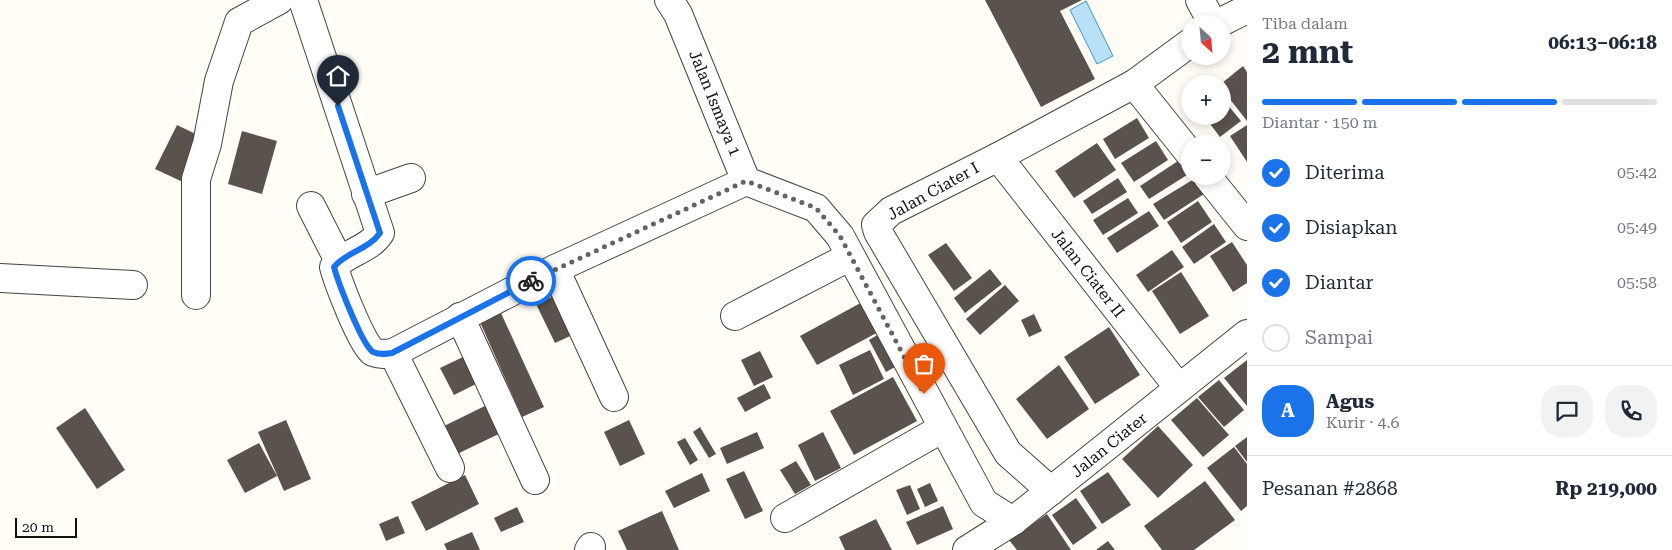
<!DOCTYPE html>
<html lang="id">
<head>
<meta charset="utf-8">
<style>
	:root { --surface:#fff; --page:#f2f2f3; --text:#1f2937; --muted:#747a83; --line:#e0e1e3; --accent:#1a73e8 }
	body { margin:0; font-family:"Roboto Serif",serif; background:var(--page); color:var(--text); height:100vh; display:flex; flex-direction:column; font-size:19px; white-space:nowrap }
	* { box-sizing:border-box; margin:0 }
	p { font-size:16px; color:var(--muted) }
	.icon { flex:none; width:28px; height:28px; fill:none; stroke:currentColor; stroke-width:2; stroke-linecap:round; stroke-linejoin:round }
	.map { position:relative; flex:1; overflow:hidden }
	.details { display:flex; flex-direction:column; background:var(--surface); width:425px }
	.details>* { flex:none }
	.needle { width:32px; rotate:154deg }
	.tools { position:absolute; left:1181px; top:15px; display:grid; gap:10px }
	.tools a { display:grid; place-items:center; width:50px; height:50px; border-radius:50%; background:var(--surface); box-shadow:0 2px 8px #0003; font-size:25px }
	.scale { position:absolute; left:15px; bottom:12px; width:62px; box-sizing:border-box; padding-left:5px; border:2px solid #111; border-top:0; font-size:14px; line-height:18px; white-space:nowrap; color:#111; -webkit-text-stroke:4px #fff; paint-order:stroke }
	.pin { position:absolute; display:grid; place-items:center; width:42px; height:42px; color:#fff; margin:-51px -21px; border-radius:50% 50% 50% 0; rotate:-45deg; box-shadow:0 0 5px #0007 }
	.pin .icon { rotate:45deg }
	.courier { position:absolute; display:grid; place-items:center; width:50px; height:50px; margin:-25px; border:4px solid #1a73e8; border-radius:50%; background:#fff; color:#222; box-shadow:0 1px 6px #0007 }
	.headline em { font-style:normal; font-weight:700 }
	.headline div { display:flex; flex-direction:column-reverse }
	.headline { display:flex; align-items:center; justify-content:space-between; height:85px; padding:0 15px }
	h1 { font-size:32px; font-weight:700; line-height:38px }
	.bar { display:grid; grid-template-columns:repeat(4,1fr); gap:8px 5px; align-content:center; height:60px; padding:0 15px }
	.bar i { height:6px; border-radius:4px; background:var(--line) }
	.bar .selected { background:var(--accent) }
	.bar p { grid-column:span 4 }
	.line { display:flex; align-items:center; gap:12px; padding:0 15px; border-top:1px solid var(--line) }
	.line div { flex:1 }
	.round { display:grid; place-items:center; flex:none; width:52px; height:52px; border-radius:20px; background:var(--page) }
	ol { padding:0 15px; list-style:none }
	li { display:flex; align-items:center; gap:15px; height:55px }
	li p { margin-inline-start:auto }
	li .icon { padding:5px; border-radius:50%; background:var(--accent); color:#fff; stroke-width:4 }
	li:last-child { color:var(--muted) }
	li i { width:28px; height:28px; border:2px solid var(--line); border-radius:50% }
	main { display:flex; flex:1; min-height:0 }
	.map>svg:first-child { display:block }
	.water { fill:#b9e0f7; stroke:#3f96cf }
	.building { fill:#5a524d }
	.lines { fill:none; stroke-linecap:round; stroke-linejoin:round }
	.minor-casing { stroke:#444; stroke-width:30 }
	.minor { stroke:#fff; stroke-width:28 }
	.done { stroke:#646461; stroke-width:5; stroke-dasharray:0 9 }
	.route { stroke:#1a73e8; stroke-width:6 }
	.labels { text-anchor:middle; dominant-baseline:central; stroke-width:5; stroke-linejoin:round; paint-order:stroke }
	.street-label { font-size:16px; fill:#111; stroke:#fff }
</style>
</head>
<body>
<main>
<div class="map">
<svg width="1247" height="550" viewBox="0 0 1247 550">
	<rect width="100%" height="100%" fill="#fffdf5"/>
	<polygon class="water" points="1086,1 1113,56 1097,64 1070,10"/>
	<g class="building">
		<polygon points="985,0 1082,0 1060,11 1095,79 1041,107"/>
		<polygon points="1243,66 1247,72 1247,121 1222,89 1222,83"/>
		<polygon points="1222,98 1241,121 1220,137 1204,116 1222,116"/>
		<polygon points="1137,118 1149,138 1115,159 1103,139"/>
		<polygon points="177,125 206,139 185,183 155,169"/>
		<polygon points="1247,125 1247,162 1230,136"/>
		<polygon points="242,131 277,141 262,194 228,184"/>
		<polygon points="1156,141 1168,160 1134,182 1121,163"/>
		<polygon points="1097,143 1116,170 1074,198 1055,171"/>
		<polygon points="1178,161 1187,175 1149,199 1140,186"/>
		<polygon points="1118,178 1127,192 1092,214 1083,201"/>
		<polygon points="1194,179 1204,194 1164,220 1153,204"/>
		<polygon points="1128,198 1138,213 1103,235 1093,220"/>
		<polygon points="1198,201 1212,222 1181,243 1167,222"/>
		<polygon points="1149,211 1159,226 1117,253 1107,238"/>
		<polygon points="1214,224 1226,242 1194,264 1182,247"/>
		<polygon points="1232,242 1247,265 1247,283 1233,292 1210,256"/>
		<polygon points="946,243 972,278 954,291 928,255"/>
		<polygon points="1172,250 1184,267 1148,292 1136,275"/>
		<polygon points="990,269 1002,284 965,313 954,298"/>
		<polygon points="1181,272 1209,316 1180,334 1152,291"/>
		<polygon points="1005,285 1019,301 980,335 966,319"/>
		<polygon points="563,292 581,331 555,343 536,304"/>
		<polygon points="866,300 882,330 817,365 800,336"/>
		<polygon points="501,313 544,407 522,417 480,322"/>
		<polygon points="1034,314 1042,331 1029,337 1021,320"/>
		<polygon points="1109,327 1140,375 1095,404 1064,357"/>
		<polygon points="884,331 902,363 886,372 869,340"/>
		<polygon points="870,350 884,379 853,395 839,365"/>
		<polygon points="760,351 773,377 754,386 741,360"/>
		<polygon points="465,356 478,383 454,395 440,368"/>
		<polygon points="1247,360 1247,406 1224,378"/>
		<polygon points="1059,365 1089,409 1047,439 1016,399"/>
		<polygon points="893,377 917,421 854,455 830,411"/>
		<polygon points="1219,380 1244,410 1224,427 1198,397"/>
		<polygon points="764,384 771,398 745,412 737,398"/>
		<polygon points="1197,398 1229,435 1203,457 1171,420"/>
		<polygon points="493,402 507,430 453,456 440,428"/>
		<polygon points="85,408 125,470 97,489 56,428"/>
		<polygon points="286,420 311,479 284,491 258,432"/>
		<polygon points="629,420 645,454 620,466 604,432"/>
		<polygon points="1158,426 1193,465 1158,498 1122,459"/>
		<polygon points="700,427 716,454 709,458 693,432"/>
		<polygon points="757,432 764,448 727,464 720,448"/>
		<polygon points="823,432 841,468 815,481 798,445"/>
		<polygon points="1247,437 1247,462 1235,446"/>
		<polygon points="685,438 698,460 690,465 677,442"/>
		<polygon points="259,443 277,476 245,493 227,460"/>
		<polygon points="1234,447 1247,464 1247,506 1241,511 1207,468"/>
		<polygon points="796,461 811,485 795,494 780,470"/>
		<polygon points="744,471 763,511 745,519 726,479"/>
		<polygon points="1108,472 1131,505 1102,524 1080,491"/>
		<polygon points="702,473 710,491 674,508 665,491"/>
		<polygon points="465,475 479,504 426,531 411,502"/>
		<polygon points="1205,481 1235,520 1194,550 1162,550 1144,526"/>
		<polygon points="930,483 938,501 925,507 917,489"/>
		<polygon points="910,485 920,509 907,515 896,490"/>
		<polygon points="1076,498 1097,528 1073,545 1052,515"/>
		<polygon points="943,506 953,529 917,545 906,522"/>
		<polygon points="517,507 524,522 501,532 494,518"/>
		<polygon points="662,511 679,550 627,550 618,531"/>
		<polygon points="1047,514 1071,550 1017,550 1009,540"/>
		<polygon points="398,516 405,533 386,541 379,524"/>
		<polygon points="876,519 892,550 845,550 839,537"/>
		<polygon points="472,532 480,550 447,550 444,544"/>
		<polygon points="1108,541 1115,550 1096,550"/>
	</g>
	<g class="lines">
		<g class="minor-casing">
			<g id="minor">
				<path d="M303,0L380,233C369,250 346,252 334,267C338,282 362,345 373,352C380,355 386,354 393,353L555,269L746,181"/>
				<polyline points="669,0 678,14 746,181 816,208 840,236 984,503 1013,521"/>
				<polyline points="1200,0 1213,24"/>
				<polyline points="1217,24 1247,9"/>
				<polyline points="1134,84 1190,154"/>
				<polyline points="998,157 1179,388"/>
				<polyline points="1207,176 1247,226"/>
				<polyline points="366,194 411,178"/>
				<polyline points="311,206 339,261"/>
				<polyline points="555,269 614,397"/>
				<polyline points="0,278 133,285"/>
				<polyline points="196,295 196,179 207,144 219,81 239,22 279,0"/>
				<polyline points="735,316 849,257"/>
				<polyline points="460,317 535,480"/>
				<polyline points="393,353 450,468"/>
				<polyline points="1051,491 1008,453 878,232 876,225 891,211 998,157 1134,84 1190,43"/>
				<polyline points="785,518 943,428"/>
				<polyline points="589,550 591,547"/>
				<polyline points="967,550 1013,521 1247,334"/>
			</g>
		</g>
		<use href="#minor" class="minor"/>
	</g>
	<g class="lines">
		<polyline class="done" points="531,281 746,181 816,208 840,236 924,394"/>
		<path class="route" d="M338,106L380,233C368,250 346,252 334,267C338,282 362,345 373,352C380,355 386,354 392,353L531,281"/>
	</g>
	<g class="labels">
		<g class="street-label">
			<text transform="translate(715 103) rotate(68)">Jalan Ismaya 1</text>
			<text transform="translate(933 191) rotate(-29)">Jalan Ciater I</text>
			<text transform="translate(1088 273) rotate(52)">Jalan Ciater II</text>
			<text transform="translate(1109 445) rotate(-39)">Jalan Ciater</text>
		</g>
	</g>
</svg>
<div class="tools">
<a><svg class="needle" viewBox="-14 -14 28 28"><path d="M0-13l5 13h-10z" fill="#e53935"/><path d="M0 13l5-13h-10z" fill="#747a83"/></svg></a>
<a>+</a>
<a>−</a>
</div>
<div class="scale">20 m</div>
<div class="pin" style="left:924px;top:394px;background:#ea580c"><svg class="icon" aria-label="bag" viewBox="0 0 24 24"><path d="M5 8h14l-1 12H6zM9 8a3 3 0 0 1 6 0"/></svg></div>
<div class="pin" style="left:338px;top:106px;background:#1f2937"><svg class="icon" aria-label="home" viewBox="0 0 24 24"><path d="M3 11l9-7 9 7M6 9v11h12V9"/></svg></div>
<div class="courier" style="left:531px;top:281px"><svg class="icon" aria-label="bike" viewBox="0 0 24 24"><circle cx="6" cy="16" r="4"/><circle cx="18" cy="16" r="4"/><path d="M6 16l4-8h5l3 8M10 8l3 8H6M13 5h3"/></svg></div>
</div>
<section class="details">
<div class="headline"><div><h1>2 mnt</h1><p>Tiba dalam</p></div><em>06:13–06:18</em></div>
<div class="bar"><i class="selected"></i><i class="selected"></i><i class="selected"></i><i></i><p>Diantar · 150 m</p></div>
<ol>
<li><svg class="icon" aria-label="check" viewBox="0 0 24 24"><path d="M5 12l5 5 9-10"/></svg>Diterima<p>05:42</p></li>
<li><svg class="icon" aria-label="check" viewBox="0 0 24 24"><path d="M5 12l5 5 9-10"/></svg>Disiapkan<p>05:49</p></li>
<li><svg class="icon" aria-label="check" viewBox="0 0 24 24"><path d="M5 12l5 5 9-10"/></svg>Diantar<p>05:58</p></li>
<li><i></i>Sampai</li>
</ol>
<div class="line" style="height:90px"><b class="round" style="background:var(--accent);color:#fff">A</b><div><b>Agus</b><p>Kurir · 4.6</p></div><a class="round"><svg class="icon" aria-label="chat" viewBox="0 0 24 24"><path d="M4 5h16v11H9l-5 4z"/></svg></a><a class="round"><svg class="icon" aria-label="phone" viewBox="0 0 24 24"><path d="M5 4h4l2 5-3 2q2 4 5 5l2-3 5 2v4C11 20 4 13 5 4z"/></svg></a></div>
<div class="line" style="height:65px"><div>Pesanan #2868</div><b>Rp 219,000</b></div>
</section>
</main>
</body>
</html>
